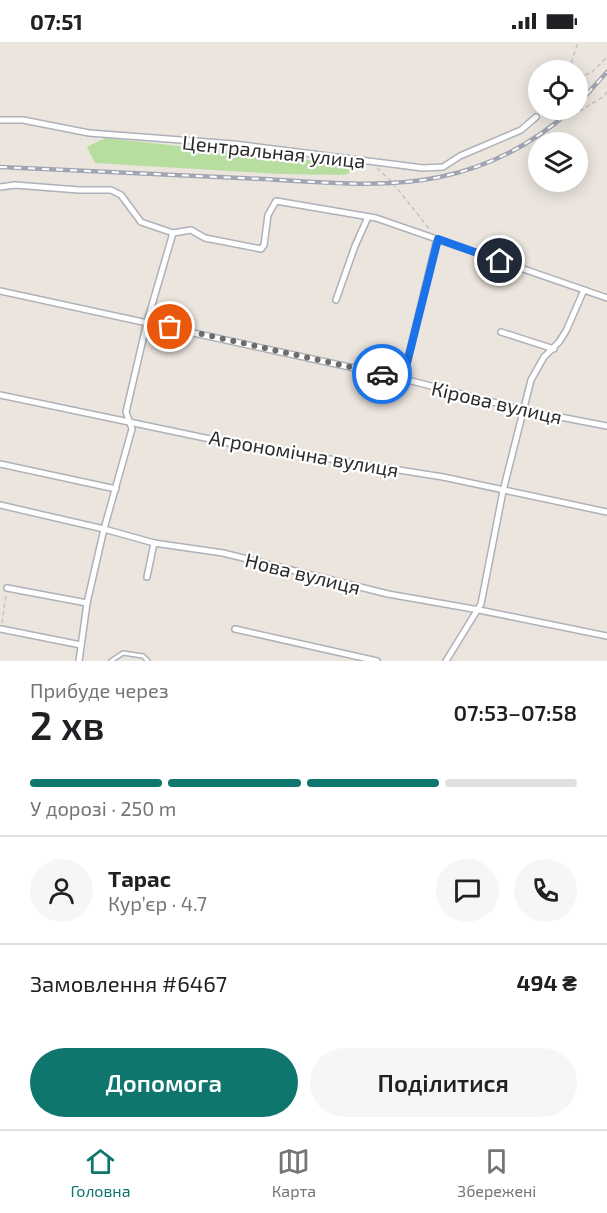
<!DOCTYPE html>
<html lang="uk">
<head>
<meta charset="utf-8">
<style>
	:root { --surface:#fff; --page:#f6f6f6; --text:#202124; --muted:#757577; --line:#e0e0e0; --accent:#0f766e }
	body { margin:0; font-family:"Exo 2",sans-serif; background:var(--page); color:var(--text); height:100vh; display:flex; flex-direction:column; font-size:22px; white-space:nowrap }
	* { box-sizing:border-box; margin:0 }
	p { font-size:20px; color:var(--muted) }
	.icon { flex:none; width:33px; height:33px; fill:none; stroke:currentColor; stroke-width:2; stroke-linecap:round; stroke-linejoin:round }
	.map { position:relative; height:619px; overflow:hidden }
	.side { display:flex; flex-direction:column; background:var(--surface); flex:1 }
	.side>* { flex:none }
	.tools { position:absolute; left:528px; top:18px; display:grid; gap:12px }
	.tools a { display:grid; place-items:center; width:60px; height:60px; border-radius:50%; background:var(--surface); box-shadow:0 3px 15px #0003; font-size:30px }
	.pin { position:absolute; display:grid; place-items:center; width:51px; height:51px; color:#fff; margin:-26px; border:3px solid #fff; border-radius:50%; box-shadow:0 2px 6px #0007 }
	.courier { position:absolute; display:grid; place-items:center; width:60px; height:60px; margin:-30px; border:4px solid #1a73e8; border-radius:50%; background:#fff; color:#222; box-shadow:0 2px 8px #0007 }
	.overview em { font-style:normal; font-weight:600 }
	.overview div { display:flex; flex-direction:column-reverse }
	.overview { display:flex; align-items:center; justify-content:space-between; height:102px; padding:0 30px }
	h1 { font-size:39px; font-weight:600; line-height:45px }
	.bar { display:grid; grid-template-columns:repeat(4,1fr); gap:9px 6px; align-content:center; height:72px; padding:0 30px }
	.bar i { height:8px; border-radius:4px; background:var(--line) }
	.bar .current { background:var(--accent) }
	.bar p { grid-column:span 4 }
	.line { display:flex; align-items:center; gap:15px; padding:0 30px; border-top:2px solid var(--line) }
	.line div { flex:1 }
	.round { display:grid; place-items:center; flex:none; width:63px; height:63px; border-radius:32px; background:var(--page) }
	.button { display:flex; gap:12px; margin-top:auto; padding:12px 30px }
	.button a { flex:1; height:69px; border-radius:36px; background:var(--accent); color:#fff; font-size:24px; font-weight:600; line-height:69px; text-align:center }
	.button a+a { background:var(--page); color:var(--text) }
	.status { display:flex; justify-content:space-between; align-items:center; height:42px; padding:0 30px; background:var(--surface); direction:ltr }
	.status svg { height:16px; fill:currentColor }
	.dock { display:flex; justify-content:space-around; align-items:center; height:84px; border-top:2px solid var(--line); background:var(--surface); font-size:16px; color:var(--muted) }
	.dock a { display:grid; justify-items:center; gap:3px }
	.dock .current { color:var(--accent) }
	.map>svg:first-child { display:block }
	.green { fill:#b7dd9f }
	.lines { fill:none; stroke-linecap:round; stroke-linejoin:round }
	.lane-casing { stroke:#aeb1ba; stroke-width:6 }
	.street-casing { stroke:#aeb1ba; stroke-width:8 }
	.path { stroke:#c4c4c4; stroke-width:1.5; stroke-dasharray:4.5 3; stroke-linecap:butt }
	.lane { stroke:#fff; stroke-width:3 }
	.street { stroke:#fff; stroke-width:5 }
	.rail-casing { stroke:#a1a5b3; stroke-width:4.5 }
	.rail { stroke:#fff; stroke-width:2; stroke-dasharray:7; stroke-linecap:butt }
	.done { stroke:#6e6c6a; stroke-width:6; stroke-dasharray:0 10.8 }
	.route { stroke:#1a73e8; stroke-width:8 }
	.labels { text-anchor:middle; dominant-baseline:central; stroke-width:4.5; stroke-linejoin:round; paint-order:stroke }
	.street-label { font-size:20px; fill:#2b2b2b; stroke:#fff }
</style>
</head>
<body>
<div class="status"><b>07:51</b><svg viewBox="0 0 49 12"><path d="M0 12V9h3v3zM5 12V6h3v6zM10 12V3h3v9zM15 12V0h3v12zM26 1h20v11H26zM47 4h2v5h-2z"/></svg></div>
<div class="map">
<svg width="607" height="619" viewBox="0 0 607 619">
	<rect width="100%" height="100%" fill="#ebe5de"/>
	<polygon class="green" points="105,96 364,124 344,133 280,132 95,121 87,105"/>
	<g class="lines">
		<g class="lane-casing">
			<polyline id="lane" points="111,619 123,611 143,614 148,619"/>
		</g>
		<g class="street-casing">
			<g id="street">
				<polyline points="0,78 23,78 89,91 234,102 423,126 443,125 460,114 521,88 536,75"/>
				<polyline points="0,145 15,143 79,148 111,148 121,153 141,180 173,191"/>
				<polyline points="173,191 191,188 205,196 261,207 264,203 268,173 276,159 376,176 607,256"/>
				<polyline points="0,249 400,336 524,368 607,384"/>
				<polyline points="336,258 355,204 368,175"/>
				<polyline points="501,290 554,307"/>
				<polyline points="403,337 437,197"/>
				<polyline points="0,353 229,401 443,435 607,470"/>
				<polyline points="0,422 116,447"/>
				<polyline points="0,463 104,487 154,501 223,511 388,552 479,568 607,594"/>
				<polyline points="147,535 154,501"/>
				<polyline points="7,546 87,561"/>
				<polyline points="1,587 81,603"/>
				<polyline points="235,587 377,619"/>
				<polyline points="79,619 87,561 104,487 132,387 126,370 147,280 173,191"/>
				<polyline points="446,619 481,562 503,449 531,338 544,315 559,300 566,289 584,248"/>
			</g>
		</g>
		<g class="path">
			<polyline points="569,28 578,0"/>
			<polyline points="578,36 592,30 607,15"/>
			<polyline points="573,73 603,55 607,50"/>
			<polyline points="377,126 393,141 430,188"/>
			<polyline points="2,581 6,553"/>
		</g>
		<use href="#lane" class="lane"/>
		<use href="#street" class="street"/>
		<g class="rail-casing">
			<g id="rail">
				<polyline points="578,62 607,30"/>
				<path d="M0,125C88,129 175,133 263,137C321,140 382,147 440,135C489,125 534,101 571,68"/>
			</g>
		</g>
		<use href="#rail" class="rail"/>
	</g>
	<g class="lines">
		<polyline class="done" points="170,285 382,332"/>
		<polyline class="route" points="382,332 403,337 438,197 500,219"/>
	</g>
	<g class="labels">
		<g class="street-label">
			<text transform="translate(274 109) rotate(6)">Центральная улица</text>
			<text transform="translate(497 360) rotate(13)">Кірова вулиця</text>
			<text transform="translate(304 411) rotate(10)">Агрономічна вулиця</text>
			<text transform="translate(303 531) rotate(14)">Нова вулиця</text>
		</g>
	</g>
</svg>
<div class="tools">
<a><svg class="icon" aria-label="locate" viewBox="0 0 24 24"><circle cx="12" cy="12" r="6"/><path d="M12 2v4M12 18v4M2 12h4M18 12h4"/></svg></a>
<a><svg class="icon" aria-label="layers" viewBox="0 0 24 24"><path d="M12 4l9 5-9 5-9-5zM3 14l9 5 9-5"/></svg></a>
</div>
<div class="pin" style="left:170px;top:285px;background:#ea580c"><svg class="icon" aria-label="bag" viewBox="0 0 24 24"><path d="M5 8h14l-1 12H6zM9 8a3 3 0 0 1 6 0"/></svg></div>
<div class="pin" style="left:500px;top:219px;background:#1f2937"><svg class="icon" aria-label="home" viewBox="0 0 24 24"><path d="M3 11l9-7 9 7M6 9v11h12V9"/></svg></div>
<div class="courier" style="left:382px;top:332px"><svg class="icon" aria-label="car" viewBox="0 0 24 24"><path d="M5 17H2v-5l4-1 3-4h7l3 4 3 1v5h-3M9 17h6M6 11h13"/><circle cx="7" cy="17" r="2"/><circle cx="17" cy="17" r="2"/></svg></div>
</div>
<section class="side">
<div class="overview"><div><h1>2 хв</h1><p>Прибуде через</p></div><em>07:53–07:58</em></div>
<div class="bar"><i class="current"></i><i class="current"></i><i class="current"></i><i></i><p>У дорозі · 250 m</p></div>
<div class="line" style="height:108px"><a class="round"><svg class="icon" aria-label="person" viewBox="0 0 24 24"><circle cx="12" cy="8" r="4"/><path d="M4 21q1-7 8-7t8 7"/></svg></a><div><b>Тарас</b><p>Кур’єр · 4.7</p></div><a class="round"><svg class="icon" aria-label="chat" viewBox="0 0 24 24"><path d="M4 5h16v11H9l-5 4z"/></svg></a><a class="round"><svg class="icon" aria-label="phone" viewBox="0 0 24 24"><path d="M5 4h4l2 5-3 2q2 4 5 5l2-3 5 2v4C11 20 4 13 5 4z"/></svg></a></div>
<div class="line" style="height:78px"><div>Замовлення #6467</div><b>494 ₴</b></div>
<div class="button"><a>Допомога</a><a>Поділитися</a></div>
</section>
<nav class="dock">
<a class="current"><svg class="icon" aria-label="home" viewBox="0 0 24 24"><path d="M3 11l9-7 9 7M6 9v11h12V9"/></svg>Головна</a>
<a><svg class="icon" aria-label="map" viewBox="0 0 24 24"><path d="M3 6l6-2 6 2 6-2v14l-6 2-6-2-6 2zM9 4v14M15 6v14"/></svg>Карта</a>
<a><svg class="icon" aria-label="saved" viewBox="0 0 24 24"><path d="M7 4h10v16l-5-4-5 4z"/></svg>Збережені</a>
</nav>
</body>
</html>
